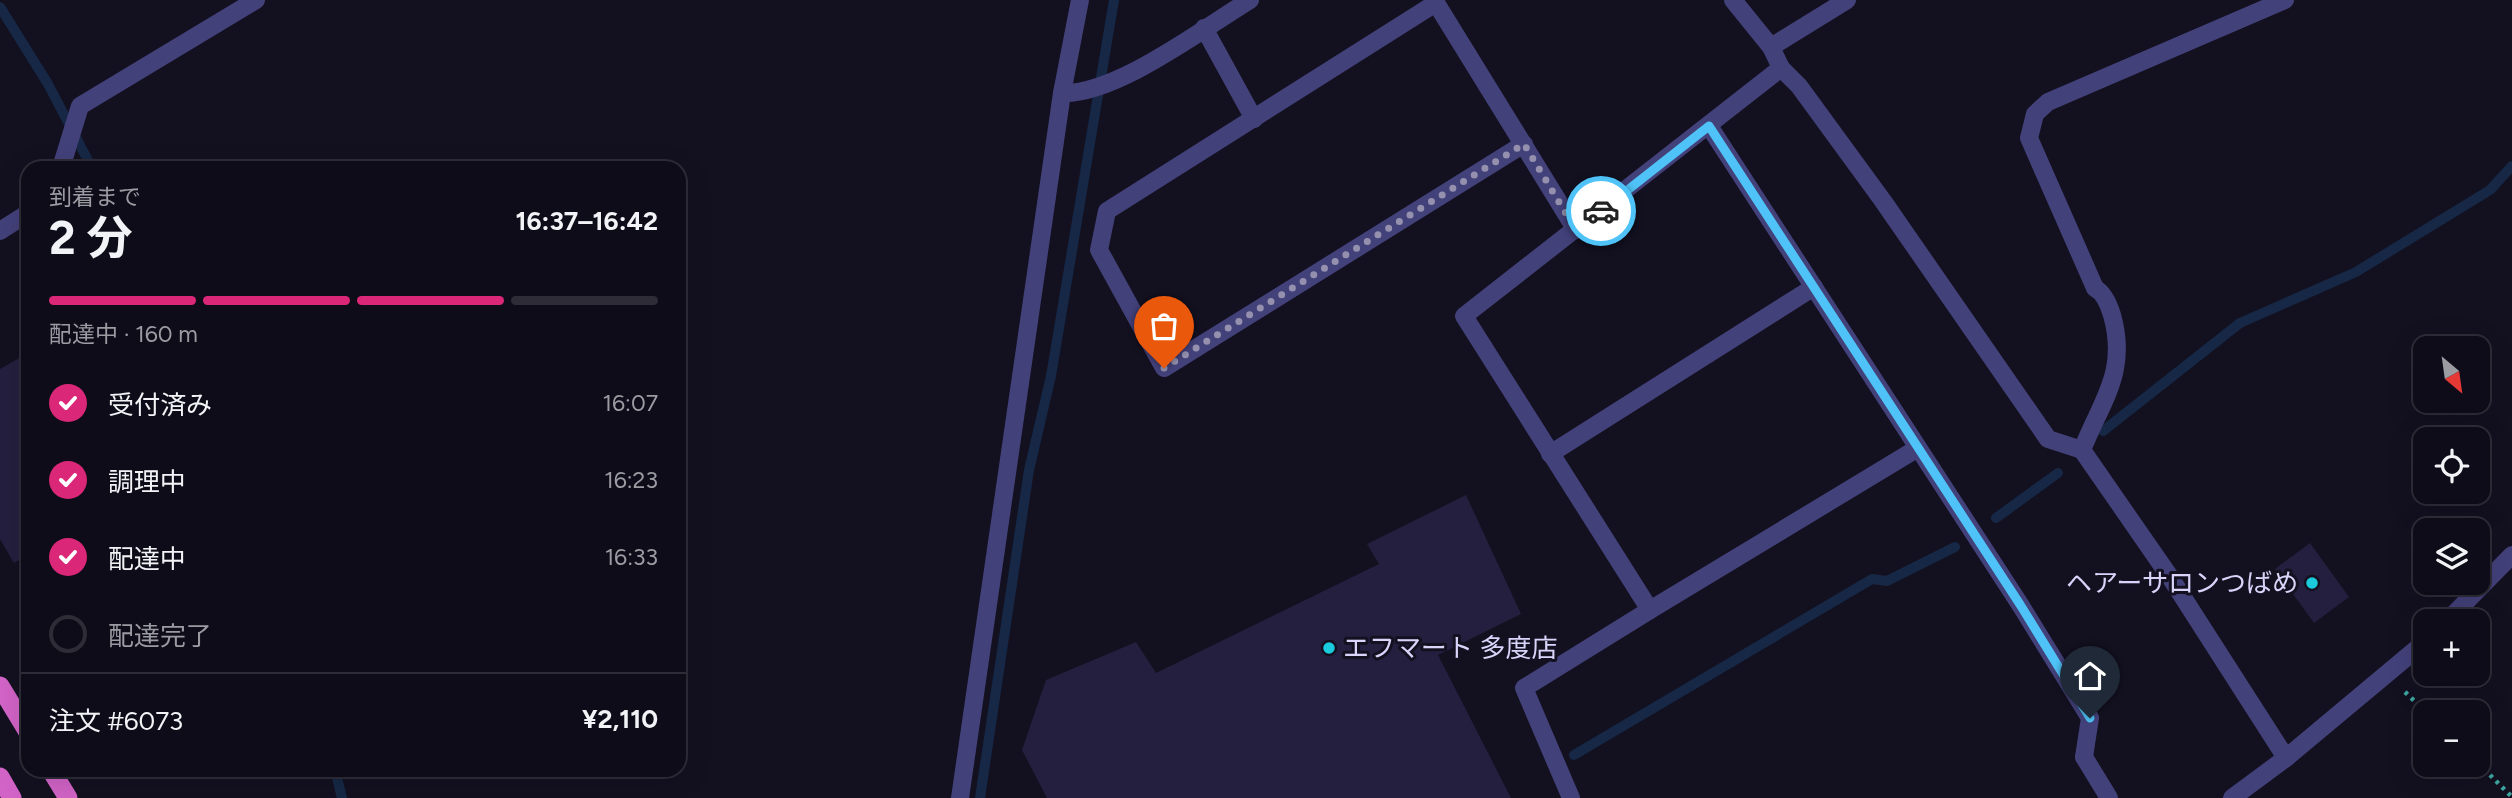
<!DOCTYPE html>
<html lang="ja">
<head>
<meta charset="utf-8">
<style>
	:root { --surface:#0e0c18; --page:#171521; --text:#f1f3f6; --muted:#9b9ba2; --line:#2e2c37; --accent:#db2777 }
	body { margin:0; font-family:Figtree,"Noto Sans JP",sans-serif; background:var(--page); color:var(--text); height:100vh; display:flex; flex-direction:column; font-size:26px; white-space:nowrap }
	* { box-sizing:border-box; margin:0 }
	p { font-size:23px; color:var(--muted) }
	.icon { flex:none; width:38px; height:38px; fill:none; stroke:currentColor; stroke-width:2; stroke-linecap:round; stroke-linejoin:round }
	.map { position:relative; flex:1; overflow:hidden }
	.drawer { position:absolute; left:21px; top:161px; width:665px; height:616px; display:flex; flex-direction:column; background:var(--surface); border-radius:21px; box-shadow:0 7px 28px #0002,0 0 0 2px var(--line) }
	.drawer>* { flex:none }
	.needle { width:46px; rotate:151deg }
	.fabs { position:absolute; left:2413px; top:336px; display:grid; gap:14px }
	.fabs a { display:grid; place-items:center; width:77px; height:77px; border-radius:14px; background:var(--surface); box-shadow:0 7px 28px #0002,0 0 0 2px var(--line); font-size:35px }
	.pin { position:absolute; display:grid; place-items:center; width:60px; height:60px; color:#fff; margin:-72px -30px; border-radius:50% 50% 50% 0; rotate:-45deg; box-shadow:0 0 7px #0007 }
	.pin .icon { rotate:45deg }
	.courier { position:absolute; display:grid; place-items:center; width:70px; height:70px; margin:-35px; border:5px solid #4fc3f7; border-radius:50%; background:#fff; color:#222; box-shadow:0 2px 9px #0007 }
	.overview em { font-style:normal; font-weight:700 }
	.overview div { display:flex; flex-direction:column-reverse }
	.overview { display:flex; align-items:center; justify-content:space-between; height:119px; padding:0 28px }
	h1 { font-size:46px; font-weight:700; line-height:52px }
	.bar { display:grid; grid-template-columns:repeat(4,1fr); gap:10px 7px; align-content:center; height:84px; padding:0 28px }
	.bar i { height:9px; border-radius:5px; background:var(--line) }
	.bar .on { background:var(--accent) }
	.bar p { grid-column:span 4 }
	.line { display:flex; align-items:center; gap:18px; padding:0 28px; border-top:2px solid var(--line) }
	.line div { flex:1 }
	ol { padding:0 28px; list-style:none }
	li { display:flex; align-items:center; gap:21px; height:77px }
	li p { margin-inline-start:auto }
	li .icon { padding:7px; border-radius:50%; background:var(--accent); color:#fff; stroke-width:4 }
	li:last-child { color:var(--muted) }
	li i { width:38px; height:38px; border:4px solid var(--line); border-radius:50% }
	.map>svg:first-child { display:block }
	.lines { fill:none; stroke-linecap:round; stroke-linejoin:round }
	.stream { stroke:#162845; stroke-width:10 }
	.building { fill:#251f3f }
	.path { stroke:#3da59f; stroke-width:4.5; stroke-dasharray:3.5 5; stroke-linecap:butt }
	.service { stroke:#43417a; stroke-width:18 }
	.minor { stroke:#43417a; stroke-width:18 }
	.trunk { stroke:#d264c7; stroke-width:19 }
	.done { stroke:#9490ae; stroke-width:7; stroke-dasharray:0 12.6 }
	.route { stroke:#4fc3f7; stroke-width:9 }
	.poi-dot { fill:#1ccade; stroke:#131020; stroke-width:2.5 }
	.labels { text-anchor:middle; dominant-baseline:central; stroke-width:6; stroke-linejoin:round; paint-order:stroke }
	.poi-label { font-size:26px; fill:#d9d5fa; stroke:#131020; text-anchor:end }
</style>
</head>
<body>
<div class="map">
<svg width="2512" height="798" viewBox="0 0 2512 798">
	<rect width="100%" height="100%" fill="#131020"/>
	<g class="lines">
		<g class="stream">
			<polyline points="0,7 48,84 92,168"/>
			<polyline points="2103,431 2240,323 2356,272 2490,190 2512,166"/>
			<polyline points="1996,518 2058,473"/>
			<polyline points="1574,755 1872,579 1887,581 1955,547"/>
			<polyline points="335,770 342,798"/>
			<polyline points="980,798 1029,470 1051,376 1114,0"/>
		</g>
	</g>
	<g class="building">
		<polygon points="28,353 28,555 14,563 0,539 0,369"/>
		<polygon points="1466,495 1521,614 1438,655 1511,798 1047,798 1022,750 1046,680 1136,642 1156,673 1379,564 1367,544"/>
		<polygon points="2310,543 2349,597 2314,623 2275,569"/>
	</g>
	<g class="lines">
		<g class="path">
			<polyline points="2405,692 2426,712"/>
			<polyline points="2478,763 2512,797"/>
		</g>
		<g class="service">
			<path d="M1781,68L1799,86L1883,201L2048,439L2082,450C2102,400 2128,372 2112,315C2109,305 2104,293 2095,288"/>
			<polyline points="61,168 80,106 256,0"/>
			<polyline points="0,231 28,213"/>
			<polyline points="2084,757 2109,798"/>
		</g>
		<g class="minor">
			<polyline points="1204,28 1254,119"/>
			<polyline points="1771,47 1847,0"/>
			<path d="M1062,93C1116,95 1202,29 1250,0"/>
			<polyline points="1709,126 2021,606 2090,718 2084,757"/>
			<polyline points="1524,144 1164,368 1099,250 1107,211 1436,3 1576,230"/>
			<polyline points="2095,288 2029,138 2035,114 2048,102 2285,0"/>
			<polyline points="2082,450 2170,577 2286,758"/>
			<polyline points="1550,454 1814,287"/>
			<polyline points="1650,610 1918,448"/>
			<polyline points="2447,621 2512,555"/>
			<polyline points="960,798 1062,93 1080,0"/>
			<polyline points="1571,798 1524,688 1650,610 1464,316 1781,68 1771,47 1733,0"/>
			<polyline points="2232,798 2286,758 2426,641"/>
		</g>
		<g class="trunk">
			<polyline points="0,686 28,732"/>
			<polyline points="51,770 68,798"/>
			<polyline points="0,777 12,798"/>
		</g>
	</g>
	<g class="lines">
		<polyline class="done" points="1164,368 1524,144 1576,230 1601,211"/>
		<polyline class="route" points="1601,211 1709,126 2021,606 2090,718"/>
	</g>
	<g class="poi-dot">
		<circle cx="2312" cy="583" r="7"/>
		<circle cx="1329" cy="648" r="7"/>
	</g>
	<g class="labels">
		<g class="poi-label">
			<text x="2298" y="583">ヘアーサロンつばめ</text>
			<text x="1343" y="648" text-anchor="start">エフマート 多度店</text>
		</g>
	</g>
</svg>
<div class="fabs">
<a><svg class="needle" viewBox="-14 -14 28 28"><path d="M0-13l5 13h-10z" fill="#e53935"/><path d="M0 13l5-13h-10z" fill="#9b9ba2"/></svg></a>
<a><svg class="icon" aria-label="locate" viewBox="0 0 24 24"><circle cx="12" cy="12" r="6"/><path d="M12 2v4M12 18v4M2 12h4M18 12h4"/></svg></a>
<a><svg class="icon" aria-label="layers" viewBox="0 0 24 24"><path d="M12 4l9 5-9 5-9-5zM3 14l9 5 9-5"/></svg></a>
<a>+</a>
<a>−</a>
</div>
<div class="pin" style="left:1164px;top:368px;background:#ea580c"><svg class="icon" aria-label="bag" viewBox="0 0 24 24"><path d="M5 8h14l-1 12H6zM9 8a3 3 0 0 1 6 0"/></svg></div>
<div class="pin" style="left:2090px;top:718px;background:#1f2937"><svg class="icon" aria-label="home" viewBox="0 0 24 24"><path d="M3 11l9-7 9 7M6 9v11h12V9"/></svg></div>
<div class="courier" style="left:1601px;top:211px"><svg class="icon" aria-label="car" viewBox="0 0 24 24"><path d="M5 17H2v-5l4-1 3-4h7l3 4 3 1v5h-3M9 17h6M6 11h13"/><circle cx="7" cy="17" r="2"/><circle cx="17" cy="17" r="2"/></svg></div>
<section class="drawer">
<div class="overview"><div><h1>2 分</h1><p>到着まで</p></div><em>16:37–16:42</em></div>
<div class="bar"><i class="on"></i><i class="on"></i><i class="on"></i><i></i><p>配達中 · 160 m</p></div>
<ol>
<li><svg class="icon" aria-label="check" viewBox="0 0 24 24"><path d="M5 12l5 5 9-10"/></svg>受付済み<p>16:07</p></li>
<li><svg class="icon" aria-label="check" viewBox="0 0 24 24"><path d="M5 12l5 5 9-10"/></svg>調理中<p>16:23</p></li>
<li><svg class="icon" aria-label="check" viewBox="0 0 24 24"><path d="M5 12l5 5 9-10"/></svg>配達中<p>16:33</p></li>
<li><i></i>配達完了</li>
</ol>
<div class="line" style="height:91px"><div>注文 #6073</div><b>¥2,110</b></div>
</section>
</div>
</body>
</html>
